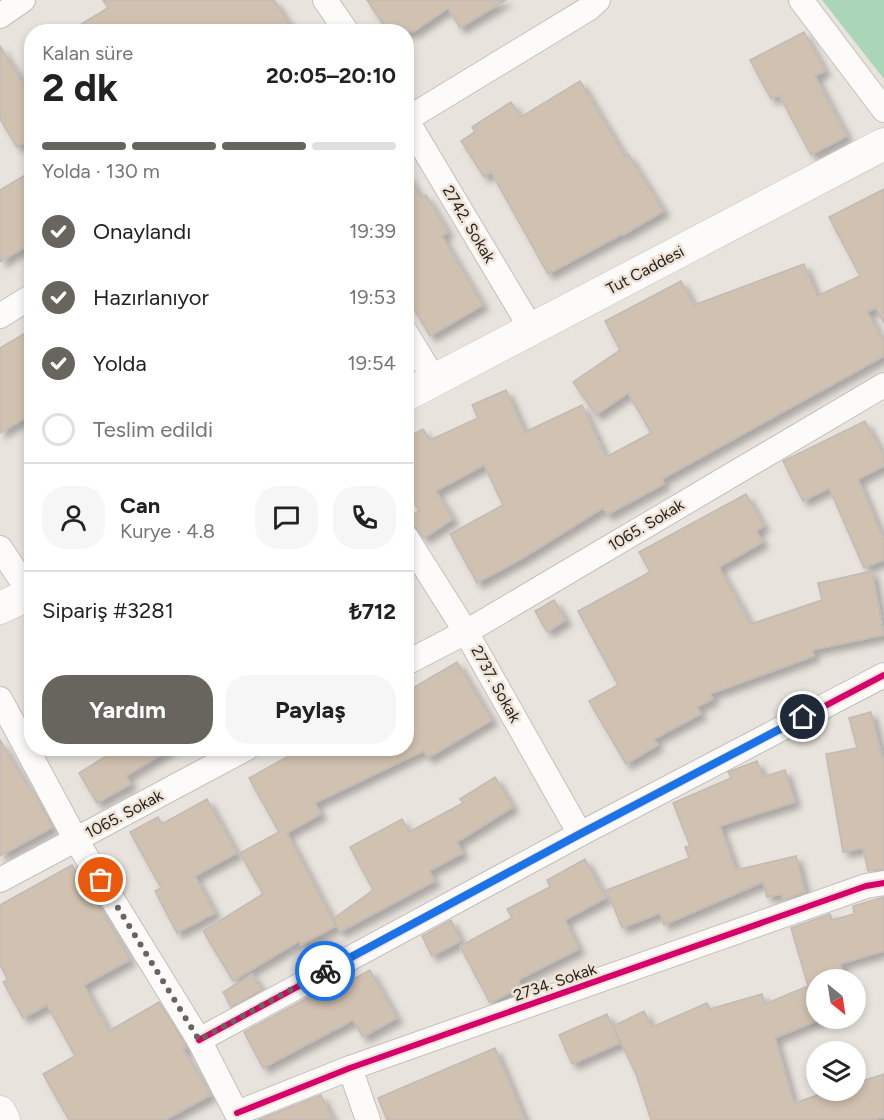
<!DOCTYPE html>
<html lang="tr">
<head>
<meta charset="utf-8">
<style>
	:root { --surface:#fff; --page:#f6f6f6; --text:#222; --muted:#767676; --line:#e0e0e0; --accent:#68645e }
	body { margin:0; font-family:Figtree,sans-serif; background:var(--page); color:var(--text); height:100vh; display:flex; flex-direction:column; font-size:22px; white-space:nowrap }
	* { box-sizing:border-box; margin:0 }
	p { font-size:20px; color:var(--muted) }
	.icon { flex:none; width:33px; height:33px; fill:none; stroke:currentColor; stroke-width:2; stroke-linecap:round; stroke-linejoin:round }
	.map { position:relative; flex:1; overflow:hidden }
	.details { position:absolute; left:24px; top:24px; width:390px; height:732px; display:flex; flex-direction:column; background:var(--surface); border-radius:24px; box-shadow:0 3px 9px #0003 }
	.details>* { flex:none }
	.needle { width:39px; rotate:150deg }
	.controls { position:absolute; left:806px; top:969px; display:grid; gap:12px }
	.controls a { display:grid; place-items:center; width:60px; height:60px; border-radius:50%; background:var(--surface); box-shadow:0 3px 9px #0003; font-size:30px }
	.pin { position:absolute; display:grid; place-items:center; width:51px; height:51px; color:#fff; margin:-26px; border:3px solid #fff; border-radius:50%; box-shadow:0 2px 6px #0007 }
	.courier { position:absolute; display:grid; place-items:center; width:60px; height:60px; margin:-30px; border:4px solid #1a73e8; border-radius:50%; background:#fff; color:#222; box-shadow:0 2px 8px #0007 }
	.headline em { font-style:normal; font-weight:700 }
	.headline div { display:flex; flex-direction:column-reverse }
	.headline { display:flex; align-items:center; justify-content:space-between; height:102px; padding:0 18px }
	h1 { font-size:39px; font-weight:700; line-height:45px }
	.bar { display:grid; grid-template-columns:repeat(4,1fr); gap:9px 6px; align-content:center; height:72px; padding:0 18px }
	.bar i { height:8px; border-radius:4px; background:var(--line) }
	.bar .selected { background:var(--accent) }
	.bar p { grid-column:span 4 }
	.line { display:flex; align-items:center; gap:15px; padding:0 18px; border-top:2px solid var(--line) }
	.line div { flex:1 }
	.round { display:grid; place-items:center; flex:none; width:63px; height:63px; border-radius:24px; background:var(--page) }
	ol { padding:0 18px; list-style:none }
	li { display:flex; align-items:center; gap:18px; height:66px }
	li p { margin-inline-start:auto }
	li .icon { padding:6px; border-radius:50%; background:var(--accent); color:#fff; stroke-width:4 }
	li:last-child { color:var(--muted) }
	li i { width:33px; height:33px; border:3px solid var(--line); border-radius:50% }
	.cta { display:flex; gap:12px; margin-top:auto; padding:12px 18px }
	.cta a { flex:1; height:69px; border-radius:24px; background:var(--accent); color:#fff; font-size:24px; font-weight:700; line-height:69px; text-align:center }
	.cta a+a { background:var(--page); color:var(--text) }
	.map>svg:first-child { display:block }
	.green { fill:#aad5b6 }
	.building { fill:#d1c1b0; stroke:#c0bbb6; stroke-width:1.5; filter:url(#shadow) }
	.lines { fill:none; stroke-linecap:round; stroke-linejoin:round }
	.minor-casing { stroke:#c4bfba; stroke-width:26 }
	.tertiary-casing { stroke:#c4bfba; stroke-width:33 }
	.minor { stroke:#fcfbfa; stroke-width:24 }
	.tertiary { stroke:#fcfbfa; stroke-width:32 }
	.cycleway-casing { stroke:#efe3d7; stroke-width:10 }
	.cycleway { stroke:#d6006c; stroke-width:6 }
	.done { stroke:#68645e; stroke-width:6; stroke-dasharray:0 10.8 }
	.route { stroke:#1a73e8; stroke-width:8 }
	.labels { text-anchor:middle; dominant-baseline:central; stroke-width:5; stroke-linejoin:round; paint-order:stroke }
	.street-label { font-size:16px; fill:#231f1a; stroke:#efe3d7 }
</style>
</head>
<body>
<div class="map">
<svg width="884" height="1120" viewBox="0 0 884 1120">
	<defs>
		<filter id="shadow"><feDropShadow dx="5.5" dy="5.5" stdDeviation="3" flood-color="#0004"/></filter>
	</defs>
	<rect width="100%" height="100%" fill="#e9e3dd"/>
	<polygon class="green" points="822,0 884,0 884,79"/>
	<g class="building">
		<polygon points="103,0 274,0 294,32 68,32 108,8"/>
		<polygon points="367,0 506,0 460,28 448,8 413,32 388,32"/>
		<polygon points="804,32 825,71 815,76 847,136 811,155 779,95 771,99 750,60"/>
		<polygon points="0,46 32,97 32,138 17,147 0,119"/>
		<polygon points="580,81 625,156 628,154 664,211 623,235 622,234 548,274 491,172 484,177 461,141 475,132 472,127 511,102 521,117"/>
		<polygon points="32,171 32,243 0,262 0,190"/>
		<polygon points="406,173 422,198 426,195 448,232 442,236 483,305 430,336 406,296"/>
		<polygon points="884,189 884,323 876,308 867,312 884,341 884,356 662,479 664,484 607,515 603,508 521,559 477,583 450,534 503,505 484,465 436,491 453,519 424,538 413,525 406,523 406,519 419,511 406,488 406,438 423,429 430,440 478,418 472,405 506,390 525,432 582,405 606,457 651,433 628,393 596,415 573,382 620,350 605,321 681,281 694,305 804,264 817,296 860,276 829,217"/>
		<polygon points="32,329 32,414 0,433 0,348"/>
		<polygon points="865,421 884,456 884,466 858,479 884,540 884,560 864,568 829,488 803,501 783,461"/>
		<polygon points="746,494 764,526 756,531 763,542 719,567 751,624 822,600 818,583 872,571 884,635 812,650 814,656 710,694 713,699 697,707 701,714 654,739 658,745 626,764 589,701 618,685 578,611 650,572 639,552"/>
		<polygon points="554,600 566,620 547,632 535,611"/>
		<polygon points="457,662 492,720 428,758 423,751 315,803 321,814 287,833 336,926 301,945 299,941 233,981 203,931 263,894 240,853 279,832 249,778 303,748 406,748 406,692"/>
		<polygon points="871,712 882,757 884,757 884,869 868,871 863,848 843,852 826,754 857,748 849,718"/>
		<polygon points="0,740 30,790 32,789 53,827 0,856"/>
		<polygon points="119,748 172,748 126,776 131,784 97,803 79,773"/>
		<polygon points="757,761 763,777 785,770 795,802 720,826 736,870 796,856 805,892 783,900 781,894 767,897 763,882 664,925 660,913 622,928 607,890 689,858 685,847 690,846 673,803 731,778 728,772"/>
		<polygon points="495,777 513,807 457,842 463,853 429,871 435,881 340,932 333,919 373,890 350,847 402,819 409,832 463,803 460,799"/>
		<polygon points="207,799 237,853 195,876 215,913 177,933 155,891 161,888 130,832 158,817 162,824"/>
		<polygon points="585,859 606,898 565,920 579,949 518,980 521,987 490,1003 460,946 512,918 507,909 550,887 547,880"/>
		<polygon points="72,865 90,896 93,895 130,960 84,985 109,1031 159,1002 187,1047 183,1049 211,1095 165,1120 69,1120 43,1074 75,1056 47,1005 23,1018 3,982 8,980 0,965 0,905"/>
		<polygon points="884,897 884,951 840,964 847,980 816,980 816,1018 823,1018 775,1038 794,1103 832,1090 855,1090 855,1083 884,1074 884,1117 871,1120 651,1120 636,1074 613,1026 644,1011 652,1027 707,1003 710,1009 762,994 765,1004 808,986 791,928 830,914 832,920 854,914 853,906"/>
		<polygon points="451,920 461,941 432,956 422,936"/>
		<polygon points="370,970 397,1018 363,1037 353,1020 263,1068 244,1032 313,995 315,1000"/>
		<polygon points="252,974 262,990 231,1007 223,992"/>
		<polygon points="607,1014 620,1043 572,1064 559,1035"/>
		<polygon points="495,1048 525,1120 387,1120 378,1098"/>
		<polygon points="321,1095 333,1120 258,1120"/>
	</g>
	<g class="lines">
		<g class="minor-casing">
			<g id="minor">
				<polyline points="325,0 347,32"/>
				<polyline points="801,0 884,110"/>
				<polyline points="0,16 23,0"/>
				<polyline points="406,119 532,330"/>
				<polyline points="407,119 588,9 598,0"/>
				<polyline points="0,316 32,296"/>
				<polyline points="406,333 435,381"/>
				<polyline points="406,537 466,632 580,834"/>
				<polyline points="0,548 30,593"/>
				<polyline points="406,663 466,632 884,385"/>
				<polyline points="0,699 76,840 199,1040 240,1120"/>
				<polyline points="0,880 247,748"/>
				<polyline points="199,1040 580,834 884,675"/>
				<polyline points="350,1068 368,1120"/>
				<polyline points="237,1113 350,1068 866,886 884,883"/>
			</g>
		</g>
		<g class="tertiary-casing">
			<g id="tertiary">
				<polyline points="406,395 884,144"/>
				<polyline points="0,608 32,593"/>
				<polyline points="0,1112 4,1120"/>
			</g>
		</g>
		<use href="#minor" class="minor"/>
		<use href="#tertiary" class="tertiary"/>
		<g class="cycleway-casing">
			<g id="cycleway">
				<polyline points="199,1040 580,834 884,675"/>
				<polyline points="237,1113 350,1068 866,886 884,883"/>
			</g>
		</g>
		<use href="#cycleway" class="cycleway"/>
	</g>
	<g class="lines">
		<polyline class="done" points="101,880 199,1040 325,971"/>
		<polyline class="route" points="325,971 580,834 803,717"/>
	</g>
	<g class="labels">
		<g class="street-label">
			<text transform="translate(469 224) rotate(59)">2742. Sokak</text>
			<text transform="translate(645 270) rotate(-28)">Tut Caddesi</text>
			<text transform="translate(646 525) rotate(-31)">1065. Sokak</text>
			<text transform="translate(496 684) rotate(61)">2737. Sokak</text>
			<text transform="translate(124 814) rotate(-28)">1065. Sokak</text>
			<text transform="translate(555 982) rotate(-19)">2734. Sokak</text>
		</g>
	</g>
</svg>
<div class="controls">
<a><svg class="needle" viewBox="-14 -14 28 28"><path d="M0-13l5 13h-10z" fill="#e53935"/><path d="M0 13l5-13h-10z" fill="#767676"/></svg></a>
<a><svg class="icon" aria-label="layers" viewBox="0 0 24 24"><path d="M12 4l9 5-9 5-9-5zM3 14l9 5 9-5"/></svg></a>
</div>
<div class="pin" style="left:101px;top:880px;background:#ea580c"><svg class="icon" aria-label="bag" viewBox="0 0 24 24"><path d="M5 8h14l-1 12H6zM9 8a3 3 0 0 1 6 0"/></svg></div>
<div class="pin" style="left:803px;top:717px;background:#1f2937"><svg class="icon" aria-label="home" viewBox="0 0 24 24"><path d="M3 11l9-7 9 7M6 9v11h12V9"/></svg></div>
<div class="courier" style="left:325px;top:971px"><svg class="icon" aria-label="bike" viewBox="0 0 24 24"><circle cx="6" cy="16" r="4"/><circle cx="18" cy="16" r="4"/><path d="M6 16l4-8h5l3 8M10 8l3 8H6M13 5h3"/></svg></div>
<section class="details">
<div class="headline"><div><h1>2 dk</h1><p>Kalan süre</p></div><em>20:05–20:10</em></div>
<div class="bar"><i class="selected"></i><i class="selected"></i><i class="selected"></i><i></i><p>Yolda · 130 m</p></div>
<ol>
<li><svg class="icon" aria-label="check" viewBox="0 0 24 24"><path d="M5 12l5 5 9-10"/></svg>Onaylandı<p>19:39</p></li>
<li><svg class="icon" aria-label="check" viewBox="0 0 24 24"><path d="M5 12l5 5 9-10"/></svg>Hazırlanıyor<p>19:53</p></li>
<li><svg class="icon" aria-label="check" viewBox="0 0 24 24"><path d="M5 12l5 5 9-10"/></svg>Yolda<p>19:54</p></li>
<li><i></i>Teslim edildi</li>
</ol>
<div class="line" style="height:108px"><a class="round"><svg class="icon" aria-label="person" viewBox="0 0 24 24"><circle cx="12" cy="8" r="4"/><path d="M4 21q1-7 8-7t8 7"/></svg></a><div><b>Can</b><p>Kurye · 4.8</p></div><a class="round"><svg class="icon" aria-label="chat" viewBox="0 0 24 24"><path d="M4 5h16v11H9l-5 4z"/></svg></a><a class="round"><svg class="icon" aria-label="phone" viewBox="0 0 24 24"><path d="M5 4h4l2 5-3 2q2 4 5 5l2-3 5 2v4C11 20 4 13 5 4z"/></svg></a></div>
<div class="line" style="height:78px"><div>Sipariş #3281</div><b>₺712</b></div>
<div class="cta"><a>Yardım</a><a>Paylaş</a></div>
</section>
</div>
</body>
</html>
